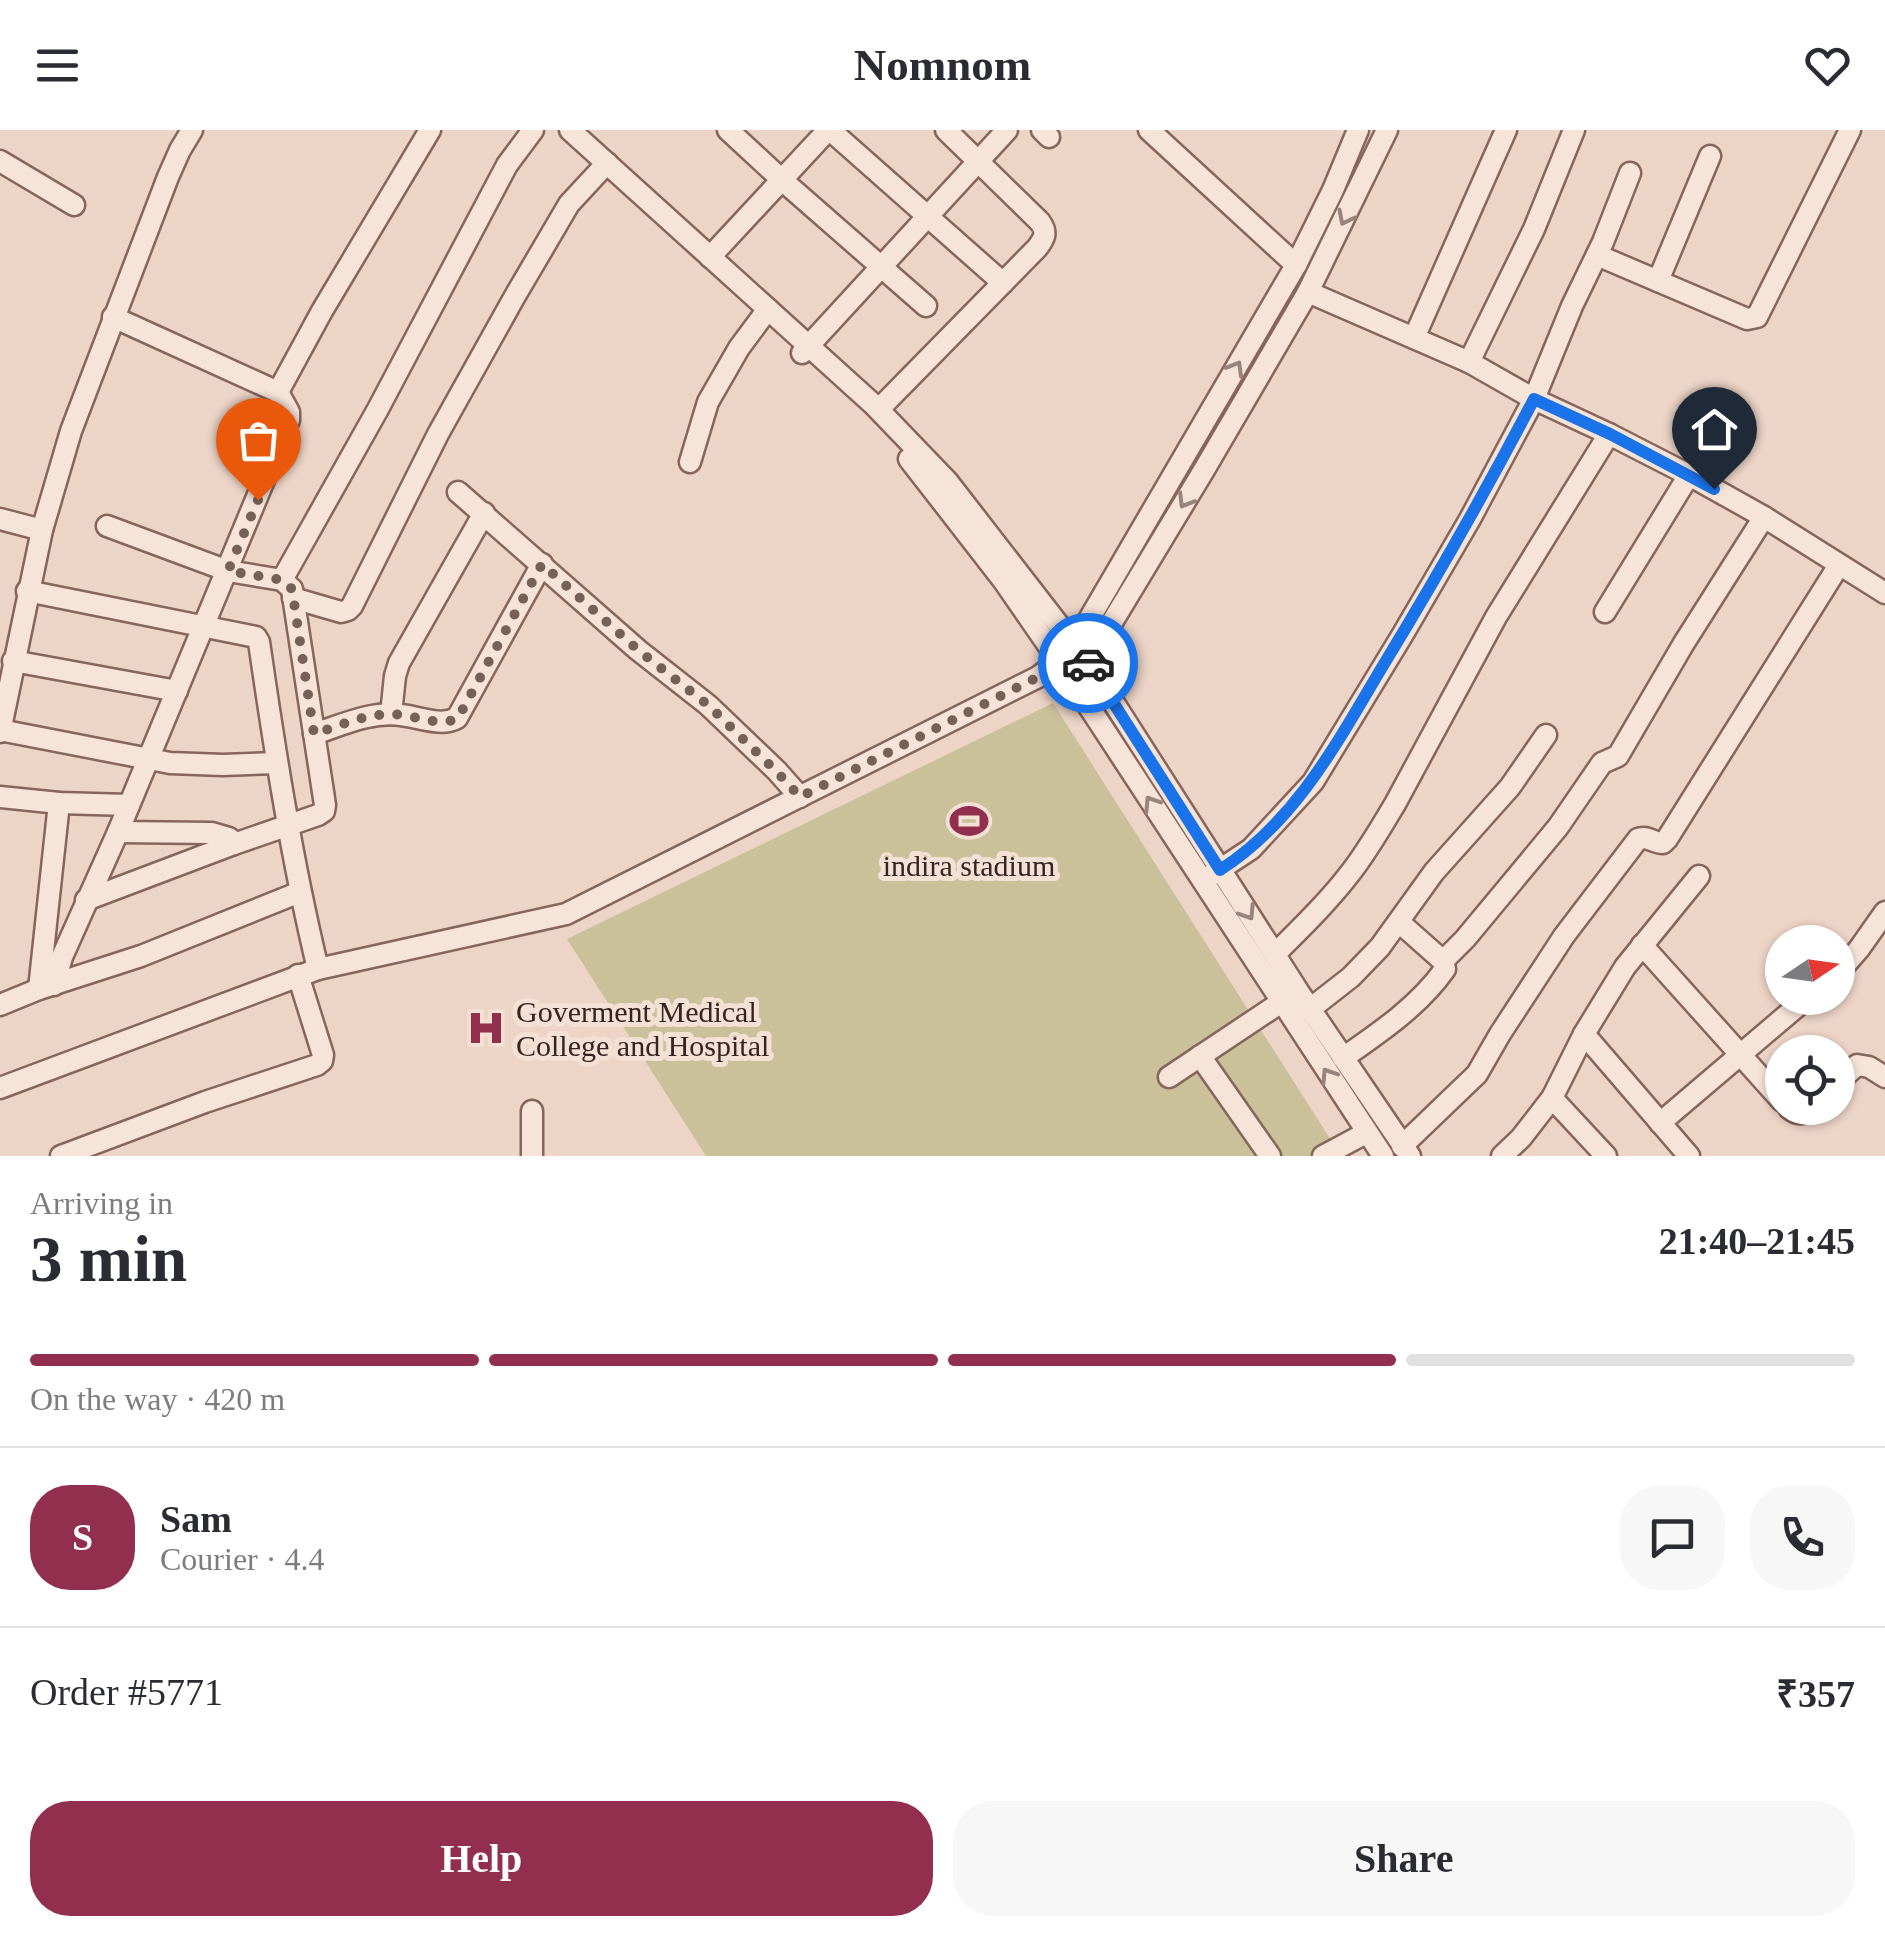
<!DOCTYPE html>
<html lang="en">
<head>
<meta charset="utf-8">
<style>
	:root { --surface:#fff; --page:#f7f7f7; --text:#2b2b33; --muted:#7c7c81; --line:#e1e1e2; --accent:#922f4f }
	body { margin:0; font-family:Georgia,serif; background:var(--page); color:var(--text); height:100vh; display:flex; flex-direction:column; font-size:38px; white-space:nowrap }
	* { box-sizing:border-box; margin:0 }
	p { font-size:32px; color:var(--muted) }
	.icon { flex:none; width:55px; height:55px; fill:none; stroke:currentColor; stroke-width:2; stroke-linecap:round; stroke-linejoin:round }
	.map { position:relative; height:1026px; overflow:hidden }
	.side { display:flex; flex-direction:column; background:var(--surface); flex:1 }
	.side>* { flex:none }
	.needle { width:65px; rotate:77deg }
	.tools { position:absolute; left:1765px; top:795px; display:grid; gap:20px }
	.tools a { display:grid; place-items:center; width:90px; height:90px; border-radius:50%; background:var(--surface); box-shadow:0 2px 8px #0004; font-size:50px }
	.pin { position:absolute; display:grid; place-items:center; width:85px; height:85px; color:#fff; margin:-102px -42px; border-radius:50% 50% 50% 0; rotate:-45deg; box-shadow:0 0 10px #0007 }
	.pin .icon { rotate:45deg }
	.courier { position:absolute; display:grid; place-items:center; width:100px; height:100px; margin:-50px; border:8px solid #1a73e8; border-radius:50%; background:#fff; color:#222; box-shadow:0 2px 12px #0007 }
	.headline em { font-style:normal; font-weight:700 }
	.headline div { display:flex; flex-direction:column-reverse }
	.headline { display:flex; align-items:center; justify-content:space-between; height:170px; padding:0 30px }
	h1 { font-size:65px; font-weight:700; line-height:75px }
	.bar { display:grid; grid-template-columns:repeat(4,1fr); gap:15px 10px; align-content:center; height:120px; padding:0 30px }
	.bar i { height:12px; border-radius:8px; background:var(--line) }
	.bar .active { background:var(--accent) }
	.bar p { grid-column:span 4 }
	.line { display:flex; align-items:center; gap:25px; padding:0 30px; border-top:2px solid var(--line) }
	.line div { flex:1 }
	.round { display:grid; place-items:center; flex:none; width:105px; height:105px; border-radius:40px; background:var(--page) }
	.action { display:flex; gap:20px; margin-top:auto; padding:20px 30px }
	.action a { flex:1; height:115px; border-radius:40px; background:var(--accent); color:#fff; font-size:40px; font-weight:700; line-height:115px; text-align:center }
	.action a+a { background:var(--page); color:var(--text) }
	header { display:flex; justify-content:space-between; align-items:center; height:130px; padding:0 30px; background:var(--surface); font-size:45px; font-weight:700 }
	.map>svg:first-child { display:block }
	.green { fill:#cac09a }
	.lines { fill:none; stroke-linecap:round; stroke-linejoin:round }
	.minor-casing { stroke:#86655c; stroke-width:25 }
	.minor { stroke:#f7e4d9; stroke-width:20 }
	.oneway { stroke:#97847c }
	.done { stroke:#766159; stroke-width:10; stroke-dasharray:0 18 }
	.route { stroke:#1a73e8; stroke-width:12 }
	.labels { text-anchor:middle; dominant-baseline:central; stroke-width:10; stroke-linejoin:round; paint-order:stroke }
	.poi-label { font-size:30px; fill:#37231f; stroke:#f4e1d5 }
</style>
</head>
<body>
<header><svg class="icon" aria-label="menu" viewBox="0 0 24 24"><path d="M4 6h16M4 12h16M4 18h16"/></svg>Nomnom<svg class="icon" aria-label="heart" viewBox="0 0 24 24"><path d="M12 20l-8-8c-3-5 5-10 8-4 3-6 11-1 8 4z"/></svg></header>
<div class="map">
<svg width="1885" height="1026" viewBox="0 0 1885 1026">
	<rect width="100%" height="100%" fill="#ecd4c6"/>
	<polygon class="green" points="1053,573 1341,1026 706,1026 567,809"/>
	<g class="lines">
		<g class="minor-casing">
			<g id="minor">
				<polyline points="570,0 874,275 948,352 1089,534 1298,861 1410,1026"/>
				<polyline points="728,0 782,50 926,176"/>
				<polyline points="830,0 1003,153"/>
				<polyline points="1042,0 1049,7"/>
				<polyline points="1149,0 1296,135"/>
				<polyline points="0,31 74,75"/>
				<polyline points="1597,125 1747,189 1757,187 1850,0"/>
				<polyline points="710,127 828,0"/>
				<polyline points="1658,151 1710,26"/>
				<polyline points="1308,162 1469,232 1534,269 1609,304 1689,345 1764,387 1885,463"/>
				<polyline points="1414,208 1506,0"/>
				<polyline points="802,223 1007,0"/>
				<polyline points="1469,232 1534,99 1574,0"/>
				<polyline points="278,262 322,181 430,0"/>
				<path d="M879,279L1037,118C1044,109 1048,103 1040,92L946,0"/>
				<polyline points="909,329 1003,450 1059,531 1383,1026"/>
				<polyline points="690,332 708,272 739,218 768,179"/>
				<polyline points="458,362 638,520 708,575 777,641 800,667"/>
				<polyline points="0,389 42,400"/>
				<polyline points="282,450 378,279 507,35 533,0"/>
				<path d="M27,461L256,507L259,512C275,622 292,731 318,839"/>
				<polyline points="293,468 341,482 348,480 352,476 438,304 515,166 569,74 607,33"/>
				<polyline points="1605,482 1689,345"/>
				<polyline points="13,531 177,561"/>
				<polyline points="1082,542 1204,340 1308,162 1387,0"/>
				<polyline points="391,584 395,546 399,533 484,383"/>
				<polyline points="0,600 170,633 223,635 277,633"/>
				<polyline points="0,602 42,400 71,301 168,47 180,20 192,0"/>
				<path d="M314,604C342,595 371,581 401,585C419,587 441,597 457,588L542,434"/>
				<polyline points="0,667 59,673 129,675"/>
				<polyline points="118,702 212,703 229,708 234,714"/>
				<polyline points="1210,746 1251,719 1313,652 1403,504 1470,389 1534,269 1572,176 1603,112 1630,43"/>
				<polyline points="86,770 234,714 318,685 324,681 325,675 292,459 282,450 228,441 107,396"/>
				<polyline points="1642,815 1782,971"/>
				<path d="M1275,824C1301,798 1329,771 1351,742C1368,720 1381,697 1395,674L1496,487L1609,304"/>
				<polyline points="1443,831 1465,809 1558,697 1602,633 1618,626 1684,513 1764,387"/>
				<polyline points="1838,843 1859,819 1885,782"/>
				<polyline points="54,855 62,827 118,702 289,290 289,282 278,262 113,187"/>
				<polyline points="39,859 59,673"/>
				<polyline points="0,875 39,859 141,826 300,762"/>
				<polyline points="1310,879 1351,847 1380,817 1434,742 1510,657 1546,605"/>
				<polyline points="1584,904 1689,1026"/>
				<polyline points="1200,926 1270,1026"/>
				<path d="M1343,928C1379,903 1419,876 1445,839L1443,831L1399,792"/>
				<polyline points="1169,947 1292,865"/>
				<polyline points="1838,952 1857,935 1869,937 1885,947"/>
				<polyline points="0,958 318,839 566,784 1038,547 1059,531 1074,515 1296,135 1333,60 1358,0"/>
				<polyline points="1552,968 1606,1026"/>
				<path d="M1789,978C1797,985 1804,985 1812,978"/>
				<polyline points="532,981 532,1026"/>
				<polyline points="1660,993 1807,868"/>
				<path d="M1402,1016L1477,944L1500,904L1564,806L1638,709C1647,705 1653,713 1663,713L1667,709L1839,435"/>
				<polyline points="61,1026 205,972 317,935 322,931 323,925 298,845"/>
				<polyline points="1323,1026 1366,1003"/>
				<polyline points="1502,1026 1521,1008 1552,968 1584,904 1625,837 1699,746"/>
			</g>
		</g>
		<use href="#minor" class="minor"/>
	</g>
	<defs><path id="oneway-chevron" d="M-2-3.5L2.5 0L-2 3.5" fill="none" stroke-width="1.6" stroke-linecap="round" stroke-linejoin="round" transform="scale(2.5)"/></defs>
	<g class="oneway">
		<use href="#oneway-chevron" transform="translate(1345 88) rotate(117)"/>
		<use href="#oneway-chevron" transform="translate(1236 238) rotate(-60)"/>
		<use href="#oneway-chevron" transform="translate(1185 371) rotate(121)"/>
		<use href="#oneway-chevron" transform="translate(1151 673) rotate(-123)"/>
		<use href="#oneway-chevron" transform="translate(1248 783) rotate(57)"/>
		<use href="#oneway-chevron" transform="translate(1328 945) rotate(-123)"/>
	</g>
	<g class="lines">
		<path class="done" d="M258,370L228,441L282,450L292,459L314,604C342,595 371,581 401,585C419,587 441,597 458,588L542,434L638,520L708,575L777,642L800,667L1038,547L1059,531L1074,515L1088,533"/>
		<path class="route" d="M1088,533L1220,740C1297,691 1339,609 1384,534C1437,447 1487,359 1534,269L1610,304L1714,359"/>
	</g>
	<defs>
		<g id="stadium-bare" transform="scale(3)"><path d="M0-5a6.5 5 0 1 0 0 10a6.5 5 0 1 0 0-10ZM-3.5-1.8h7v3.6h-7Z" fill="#922f4f" stroke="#f4e1d5" stroke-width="2.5" paint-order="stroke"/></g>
		<g id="hospital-bare" transform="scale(3)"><path d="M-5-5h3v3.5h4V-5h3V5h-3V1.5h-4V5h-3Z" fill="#922f4f" stroke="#f4e1d5" stroke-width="2.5" paint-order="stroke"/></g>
	</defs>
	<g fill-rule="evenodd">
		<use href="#stadium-bare" x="969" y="691"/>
		<use href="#hospital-bare" x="486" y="898"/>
	</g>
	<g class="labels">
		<g class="poi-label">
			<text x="969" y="735">indira stadium</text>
			<text x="516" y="881" text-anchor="start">Goverment Medical<tspan x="516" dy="34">College and Hospital</tspan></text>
		</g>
	</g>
</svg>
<div class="tools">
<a><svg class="needle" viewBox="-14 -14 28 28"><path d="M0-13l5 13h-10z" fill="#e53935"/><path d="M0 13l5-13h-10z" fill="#7c7c81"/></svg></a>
<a><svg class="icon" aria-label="locate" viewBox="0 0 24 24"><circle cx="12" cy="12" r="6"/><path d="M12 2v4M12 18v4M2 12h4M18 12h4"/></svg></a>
</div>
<div class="pin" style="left:258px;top:370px;background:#ea580c"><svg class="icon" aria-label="bag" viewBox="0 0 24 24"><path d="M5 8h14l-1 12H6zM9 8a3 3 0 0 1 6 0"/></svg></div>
<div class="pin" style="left:1714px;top:359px;background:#1f2937"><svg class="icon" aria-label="home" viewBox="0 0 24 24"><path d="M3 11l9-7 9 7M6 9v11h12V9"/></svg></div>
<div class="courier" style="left:1088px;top:533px"><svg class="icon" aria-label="car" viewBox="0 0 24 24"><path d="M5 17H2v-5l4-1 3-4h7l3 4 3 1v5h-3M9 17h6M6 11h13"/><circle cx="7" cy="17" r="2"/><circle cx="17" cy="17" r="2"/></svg></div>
</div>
<section class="side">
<div class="headline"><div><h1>3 min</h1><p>Arriving in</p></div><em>21:40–21:45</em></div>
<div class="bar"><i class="active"></i><i class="active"></i><i class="active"></i><i></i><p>On the way · 420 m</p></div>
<div class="line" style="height:180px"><b class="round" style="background:var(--accent);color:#fff">S</b><div><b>Sam</b><p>Courier · 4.4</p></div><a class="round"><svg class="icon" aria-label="chat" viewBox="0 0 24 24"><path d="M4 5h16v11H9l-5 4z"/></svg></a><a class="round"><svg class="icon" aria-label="phone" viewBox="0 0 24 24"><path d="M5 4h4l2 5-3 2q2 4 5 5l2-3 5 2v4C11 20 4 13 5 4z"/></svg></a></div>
<div class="line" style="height:130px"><div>Order #5771</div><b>₹357</b></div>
<div class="action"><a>Help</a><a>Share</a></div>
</section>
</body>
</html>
